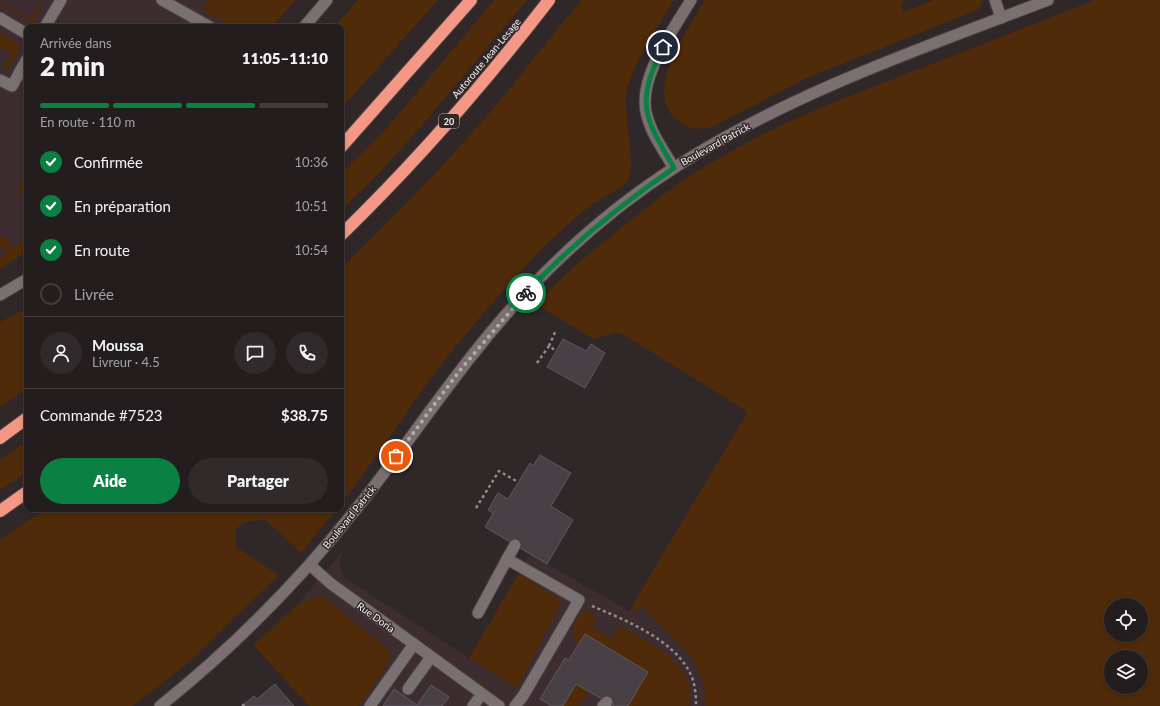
<!DOCTYPE html>
<html lang="fr">
<head>
<meta charset="utf-8">
<style>
	:root { --surface:#241d1e; --page:#302a2b; --text:#f1f3f6; --muted:#a3a2a4; --line:#413b3c; --accent:#0b8043 }
	body { margin:0; font-family:Lato,sans-serif; background:var(--page); color:var(--text); height:100vh; display:flex; flex-direction:column; font-size:15px; white-space:nowrap }
	* { box-sizing:border-box; margin:0 }
	p { font-size:13px; color:var(--muted) }
	.icon { flex:none; width:22px; height:22px; fill:none; stroke:currentColor; stroke-width:2; stroke-linecap:round; stroke-linejoin:round }
	.map { position:relative; flex:1; overflow:hidden }
	.side { position:absolute; left:24px; top:24px; width:320px; height:488px; display:flex; flex-direction:column; background:var(--surface); border-radius:8px; box-shadow:0 2px 6px #0003,0 0 0 1px var(--line) }
	.side>* { flex:none }
	.tools { position:absolute; left:1104px; top:598px; display:grid; gap:8px }
	.tools a { display:grid; place-items:center; width:44px; height:44px; border-radius:50%; background:var(--surface); box-shadow:0 2px 6px #0003,0 0 0 1px var(--line); font-size:20px }
	.pin { position:absolute; display:grid; place-items:center; width:34px; height:34px; color:#fff; margin:-17px; border:2px solid #fff; border-radius:50%; box-shadow:0 1px 4px #0007 }
	.courier { position:absolute; display:grid; place-items:center; width:40px; height:40px; margin:-20px; border:3px solid #0b8043; border-radius:50%; background:#fff; color:#222; box-shadow:0 1px 5px #0007 }
	.summary em { font-style:normal; font-weight:800 }
	.summary div { display:flex; flex-direction:column-reverse }
	.summary { display:flex; align-items:center; justify-content:space-between; height:68px; padding:0 16px }
	h1 { font-size:26px; font-weight:800; line-height:30px }
	.bar { display:grid; grid-template-columns:repeat(4,1fr); gap:6px 4px; align-content:center; height:48px; padding:0 16px }
	.bar i { height:5px; border-radius:3px; background:var(--line) }
	.bar .on { background:var(--accent) }
	.bar p { grid-column:span 4 }
	.line { display:flex; align-items:center; gap:10px; padding:0 16px; border-top:1px solid var(--line) }
	.line div { flex:1 }
	.round { display:grid; place-items:center; flex:none; width:42px; height:42px; border-radius:21px; background:var(--page) }
	ol { padding:0 16px; list-style:none }
	li { display:flex; align-items:center; gap:12px; height:44px }
	li p { margin-inline-start:auto }
	li .icon { padding:4px; border-radius:50%; background:var(--accent); color:#fff; stroke-width:4 }
	li:last-child { color:var(--muted) }
	li i { width:22px; height:22px; border:2px solid var(--line); border-radius:50% }
	.cta { display:flex; gap:8px; margin-top:auto; padding:8px 16px }
	.cta a { flex:1; height:46px; border-radius:24px; background:var(--accent); color:#fff; font-size:16px; font-weight:800; line-height:46px; text-align:center }
	.cta a+a { background:var(--page); color:var(--text) }
	.map>svg:first-child { display:block }
	.built { fill:#3d2d30 }
	.green { fill:#502b0a; fill-rule:evenodd }
	.building { fill:#484044; stroke:#60575c }
	.lines { fill:none; stroke-linecap:round; stroke-linejoin:round }
	.service-casing { stroke:#4a4243; stroke-width:13 }
	.minor-casing { stroke:#4a4243; stroke-width:13 }
	.tertiary-casing { stroke:#4a4243; stroke-width:13 }
	.motorway-casing { stroke:#4a4243; stroke-width:14 }
	.path { stroke:#938b8c; stroke-width:2.5; stroke-dasharray:3 3; stroke-linecap:butt }
	.service { stroke:#7b7071; stroke-width:11 }
	.minor { stroke:#7b7071; stroke-width:11 }
	.tertiary { stroke:#7b7071; stroke-width:11 }
	.motorway { stroke:#f49885; stroke-width:12 }
	.done { stroke:#b3abac; stroke-width:4; stroke-dasharray:0 7.2 }
	.route { stroke:#0b8043; stroke-width:5 }
	.labels { text-anchor:middle; dominant-baseline:central; stroke-width:3; stroke-linejoin:round; paint-order:stroke }
	.shield { fill:#302728; stroke:#bdb5b6; stroke-width:1 }
	.shield-label { font-size:9px; font-weight:bold; fill:#f9f2f3 }
	.street-label { font-size:10px; fill:#f9f2f3; stroke:#302728 }
</style>
</head>
<body>
<div class="map">
<svg width="1160" height="706" viewBox="0 0 1160 706">
	<rect width="100%" height="100%" fill="#302728"/>
	<g class="built">
		<polygon points="0,0 296,0 271,27 27,27 27,251 0,269"/>
		<polygon points="343,550 340,559 341,571 345,578 469,658 530,554 629,611 644,608 690,655 704,681 705,706 359,706 390,661 309,600 298,604"/>
	</g>
	<g class="green">
		<polygon points="208,0 296,0 271,27 234,27 202,10"/>
		<polygon points="358,0 438,0 341,109 341,27 334,27"/>
		<polygon points="494,0 527,0 419,129 377,175 341,210 341,174 387,128"/>
		<path d="M581,0H674C657,28 636,57 627,89C622,112 637,164 628,180C621,190 604,196 594,203C572,220 550,240 531,260C496,298 462,337 431,378C401,420 372,463 341,504V269L433,176L494,108Z"/>
		<path d="M705,0H904L901,5L904,12L933,0H982V5L977,10L811,76L710,128C694,130 685,128 674,117C644,89 690,26 705,0Z"/>
		<path d="M1095,0H1160V706H705L704,681L690,655L644,608L629,611L747,413L742,408L619,332L593,339L537,305C560,277 587,255 615,233C638,214 662,194 687,178C732,148 781,124 830,104ZM1111,605H1141V635H1111ZM1111,657H1141V687H1111Z"/>
		<polygon points="0,2 31,19 38,7 41,9 33,23 0,4"/>
		<polygon points="0,32 21,46 10,67 7,69 4,66 11,53 0,47"/>
		<polygon points="27,174 27,187 13,199"/>
		<polygon points="3,235 13,248 27,238 27,251 0,269 0,258 7,253 0,245 0,237"/>
		<polygon points="27,308 27,388 0,407 0,322"/>
		<polygon points="27,441 27,472 0,490 0,460"/>
		<polygon points="46,509 337,509 301,553 279,532 265,520 245,522 236,529 236,547 279,575 189,662 133,706 0,706 0,540"/>
		<polygon points="519,573 562,601 517,688 469,658"/>
		<polygon points="318,597 325,598 390,651 390,661 359,706 309,706 253,645 298,604"/>
		<path d="M587,610L597,617L592,627L612,639L620,626C646,641 681,656 690,688C691,693 690,700 690,706H628L648,672L585,635L579,645C569,633 573,617 587,610Z"/>
		<polygon points="576,684 588,691 580,706 563,706"/>
	</g>
	<g class="building">
		<polygon points="563,339 586,351 591,344 605,353 585,388 547,367"/>
		<polygon points="540,455 571,473 551,506 573,520 547,564 485,527 493,513 488,510 498,493 508,499 530,463 533,466"/>
		<polygon points="585,634 648,672 628,706 614,706 576,684 563,706 552,706 540,699 565,658 569,660"/>
		<polygon points="275,684 294,706 242,706 254,696 257,699"/>
		<polygon points="431,685 449,697 442,706 383,706 394,689 417,705"/>
	</g>
	<g class="lines">
		<g class="service-casing">
			<g id="service">
				<polyline points="162,0 210,27"/>
				<polyline points="995,0 1001,18"/>
				<polyline points="0,18 27,34"/>
				<polyline points="45,27 61,0"/>
				<polyline points="0,80 12,86 27,59"/>
				<polyline points="507,559 515,545"/>
				<polyline points="310,565 330,583 499,706"/>
				<polyline points="478,613 507,559 579,600 523,696 515,706"/>
				<polyline points="408,689 431,657"/>
				<polyline points="370,706 414,644"/>
				<polyline points="473,706 482,694"/>
				<polyline points="603,706 607,702"/>
			</g>
		</g>
		<g class="minor-casing">
			<path id="minor" d="M674,168C664,151 652,135 647,116C636,80 673,30 691,0"/>
		</g>
		<g class="tertiary-casing">
			<g id="tertiary">
				<polyline points="304,27 327,0"/>
				<polyline points="0,295 27,279"/>
				<path d="M160,706C233,648 299,581 357,508C416,434 467,353 533,285C576,240 625,199 677,166C791,93 922,48 1048,0"/>
			</g>
		</g>
		<g class="motorway-casing">
			<g id="motorway">
				<polyline points="341,147 471,0"/>
				<path d="M341,235C416,162 485,83 549,0"/>
				<polyline points="0,438 27,418"/>
				<polyline points="0,511 27,492"/>
			</g>
		</g>
		<g class="path">
			<polyline points="549,346 556,330"/>
			<polyline points="537,363 549,346 556,351"/>
			<polyline points="476,508 499,471 518,482"/>
			<path d="M592,606C625,620 673,639 690,673C695,682 696,695 696,706"/>
			<polyline points="242,706 245,704"/>
		</g>
		<use href="#service" class="service"/>
		<use href="#minor" class="minor"/>
		<use href="#tertiary" class="tertiary"/>
		<use href="#motorway" class="motorway"/>
	</g>
	<g class="lines">
		<polyline class="done" points="396,456 461,369 526,293"/>
		<path class="route" d="M526,293C570,246 620,205 674,168C644,116 635,104 663,47"/>
	</g>
	<g class="labels">
		<rect class="shield" x="439" y="114" width="20" height="14" rx="3"/>
		<g class="shield-label">
			<text x="449" y="121">20</text>
		</g>
		<g class="street-label">
			<text transform="translate(486 58) rotate(-50)">Autoroute Jean-Lesage</text>
			<text transform="translate(715 144) rotate(-29)">Boulevard Patrick</text>
			<text transform="translate(349 517) rotate(-51)">Boulevard Patrick</text>
			<text transform="translate(376 617) rotate(36)">Rue Doria</text>
		</g>
	</g>
</svg>
<div class="tools">
<a><svg class="icon" aria-label="locate" viewBox="0 0 24 24"><circle cx="12" cy="12" r="6"/><path d="M12 2v4M12 18v4M2 12h4M18 12h4"/></svg></a>
<a><svg class="icon" aria-label="layers" viewBox="0 0 24 24"><path d="M12 4l9 5-9 5-9-5zM3 14l9 5 9-5"/></svg></a>
</div>
<div class="pin" style="left:396px;top:456px;background:#ea580c"><svg class="icon" aria-label="bag" viewBox="0 0 24 24"><path d="M5 8h14l-1 12H6zM9 8a3 3 0 0 1 6 0"/></svg></div>
<div class="pin" style="left:663px;top:47px;background:#1f2937"><svg class="icon" aria-label="home" viewBox="0 0 24 24"><path d="M3 11l9-7 9 7M6 9v11h12V9"/></svg></div>
<div class="courier" style="left:526px;top:293px"><svg class="icon" aria-label="bike" viewBox="0 0 24 24"><circle cx="6" cy="16" r="4"/><circle cx="18" cy="16" r="4"/><path d="M6 16l4-8h5l3 8M10 8l3 8H6M13 5h3"/></svg></div>
<section class="side">
<div class="summary"><div><h1>2 min</h1><p>Arrivée dans</p></div><em>11:05–11:10</em></div>
<div class="bar"><i class="on"></i><i class="on"></i><i class="on"></i><i></i><p>En route · 110 m</p></div>
<ol>
<li><svg class="icon" aria-label="check" viewBox="0 0 24 24"><path d="M5 12l5 5 9-10"/></svg>Confirmée<p>10:36</p></li>
<li><svg class="icon" aria-label="check" viewBox="0 0 24 24"><path d="M5 12l5 5 9-10"/></svg>En préparation<p>10:51</p></li>
<li><svg class="icon" aria-label="check" viewBox="0 0 24 24"><path d="M5 12l5 5 9-10"/></svg>En route<p>10:54</p></li>
<li><i></i>Livrée</li>
</ol>
<div class="line" style="height:72px"><a class="round"><svg class="icon" aria-label="person" viewBox="0 0 24 24"><circle cx="12" cy="8" r="4"/><path d="M4 21q1-7 8-7t8 7"/></svg></a><div><b>Moussa</b><p>Livreur · 4.5</p></div><a class="round"><svg class="icon" aria-label="chat" viewBox="0 0 24 24"><path d="M4 5h16v11H9l-5 4z"/></svg></a><a class="round"><svg class="icon" aria-label="phone" viewBox="0 0 24 24"><path d="M5 4h4l2 5-3 2q2 4 5 5l2-3 5 2v4C11 20 4 13 5 4z"/></svg></a></div>
<div class="line" style="height:52px"><div>Commande #7523</div><b>$38.75</b></div>
<div class="cta"><a>Aide</a><a>Partager</a></div>
</section>
</div>
</body>
</html>
